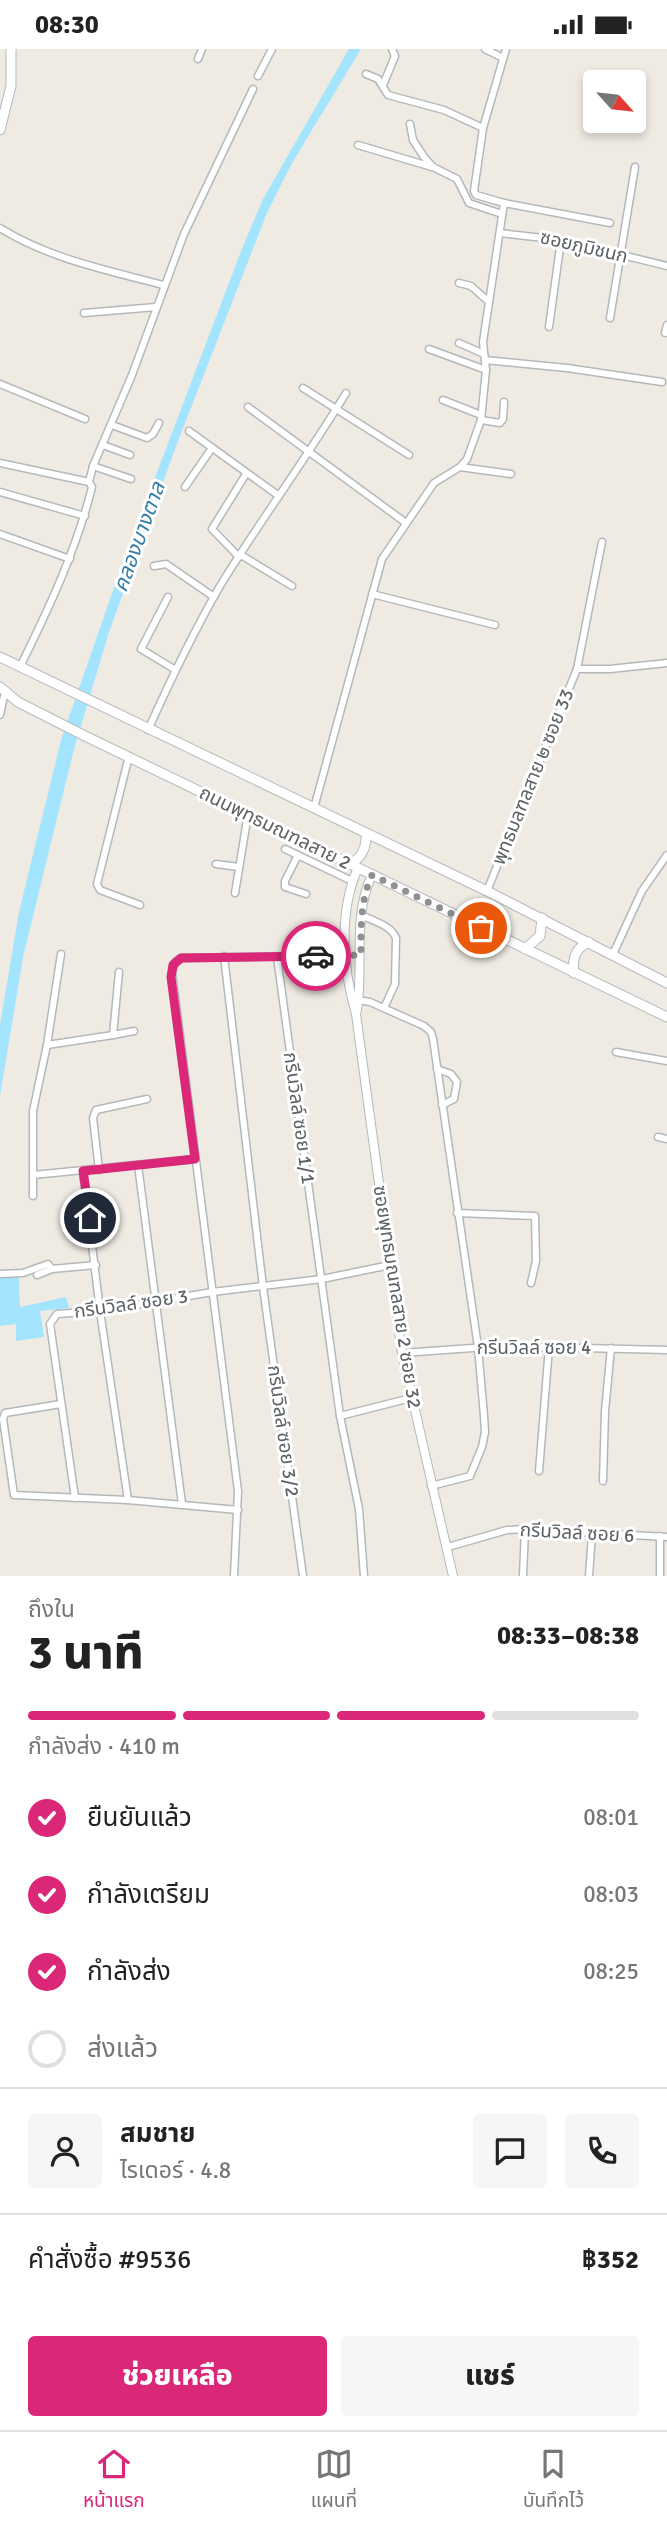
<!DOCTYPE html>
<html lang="th">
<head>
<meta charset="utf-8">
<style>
	:root { --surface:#fff; --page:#f6f6f6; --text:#222; --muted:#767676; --line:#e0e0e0; --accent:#db2777 }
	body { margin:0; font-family:Signika,"Noto Sans Thai",sans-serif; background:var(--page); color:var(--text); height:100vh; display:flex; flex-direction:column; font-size:26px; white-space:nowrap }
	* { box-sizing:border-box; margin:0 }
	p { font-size:23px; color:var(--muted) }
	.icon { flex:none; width:38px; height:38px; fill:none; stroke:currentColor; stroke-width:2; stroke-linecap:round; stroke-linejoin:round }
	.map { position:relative; height:1527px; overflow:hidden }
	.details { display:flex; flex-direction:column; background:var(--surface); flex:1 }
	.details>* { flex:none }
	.needle { width:46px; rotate:117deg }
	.fabs { position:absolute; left:583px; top:21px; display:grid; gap:14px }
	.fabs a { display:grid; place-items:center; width:63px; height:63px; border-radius:7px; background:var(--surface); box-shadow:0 4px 10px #0003; font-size:35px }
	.pin { position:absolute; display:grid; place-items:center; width:60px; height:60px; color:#fff; margin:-30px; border:4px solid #fff; border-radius:50%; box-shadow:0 2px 7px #0007 }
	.courier { position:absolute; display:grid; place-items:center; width:70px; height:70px; margin:-35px; border:5px solid #db2777; border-radius:50%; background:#fff; color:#222; box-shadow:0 2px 9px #0007 }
	.head em { font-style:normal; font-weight:800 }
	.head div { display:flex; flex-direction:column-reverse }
	.head { display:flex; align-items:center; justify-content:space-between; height:119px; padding:0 28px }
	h1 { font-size:46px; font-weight:800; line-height:52px }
	.bar { display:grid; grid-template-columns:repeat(4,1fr); gap:10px 7px; align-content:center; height:84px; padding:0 28px }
	.bar i { height:9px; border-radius:5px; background:var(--line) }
	.bar .on { background:var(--accent) }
	.bar p { grid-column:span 4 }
	.line { display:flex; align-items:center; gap:18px; padding:0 28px; border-top:2px solid var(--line) }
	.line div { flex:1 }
	.round { display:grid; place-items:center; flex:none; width:74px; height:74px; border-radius:7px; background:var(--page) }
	ol { padding:0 28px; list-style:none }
	li { display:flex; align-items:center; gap:21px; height:77px }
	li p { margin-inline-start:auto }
	li .icon { padding:7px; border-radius:50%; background:var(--accent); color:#fff; stroke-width:4 }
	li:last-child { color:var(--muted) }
	li i { width:38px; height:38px; border:4px solid var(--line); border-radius:50% }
	.primary-button { display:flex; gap:14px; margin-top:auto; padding:14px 28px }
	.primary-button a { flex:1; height:80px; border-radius:7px; background:var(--accent); color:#fff; font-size:28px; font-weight:800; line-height:80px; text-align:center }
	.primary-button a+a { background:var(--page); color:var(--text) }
	.status { display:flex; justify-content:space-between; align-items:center; height:49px; padding:0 35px; background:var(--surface); direction:ltr }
	.status svg { height:19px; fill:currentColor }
	.tabs { display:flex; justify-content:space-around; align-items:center; height:98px; border-top:2px solid var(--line); background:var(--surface); font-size:19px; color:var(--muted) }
	.tabs a { display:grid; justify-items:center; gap:4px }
	.tabs .on { color:var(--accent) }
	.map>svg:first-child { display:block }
	.water { fill:#a3e5ff }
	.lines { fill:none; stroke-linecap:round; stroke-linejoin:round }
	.minor-casing { stroke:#b4b8bb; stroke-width:9 }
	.tertiary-casing { stroke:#b4b8bb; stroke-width:10 }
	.secondary-casing { stroke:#b5babf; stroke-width:11 }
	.minor { stroke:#fff; stroke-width:6 }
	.tertiary { stroke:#fff; stroke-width:8 }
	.secondary { stroke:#fff; stroke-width:9 }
	.done { stroke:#8f9191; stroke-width:7; stroke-dasharray:0 12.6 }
	.route { stroke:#db2777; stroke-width:9 }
	.labels { text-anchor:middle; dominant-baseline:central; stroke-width:6; stroke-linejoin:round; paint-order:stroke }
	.street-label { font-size:19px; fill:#5b6165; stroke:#fff }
	.water-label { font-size:21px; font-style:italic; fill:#337da7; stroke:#fff }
</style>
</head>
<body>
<div class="status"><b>08:30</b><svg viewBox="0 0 49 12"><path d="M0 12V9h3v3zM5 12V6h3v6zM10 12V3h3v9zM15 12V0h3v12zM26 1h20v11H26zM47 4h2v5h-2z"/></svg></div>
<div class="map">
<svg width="667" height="1527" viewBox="0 0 667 1527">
	<rect width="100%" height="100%" fill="#efebe3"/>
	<g class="water">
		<polygon points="349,0 361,0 292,114 267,164 178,392 109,583 74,700 23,908 0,1047 0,976 19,863 61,691 124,510 243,197 263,150"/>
		<polygon points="0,1229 19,1229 20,1258 66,1248 69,1259 40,1262 44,1288 16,1292 16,1275 0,1277"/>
	</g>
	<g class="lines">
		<g class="minor-casing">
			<g id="minor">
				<polyline points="485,0 503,9"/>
				<polyline points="198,10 202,0"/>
				<polyline points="366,25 378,30 388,46 444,61 483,79"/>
				<polyline points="258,27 272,0"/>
				<polyline points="383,36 395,7 392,0"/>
				<polyline points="410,75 413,91 424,108 433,118 457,130 469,154 502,165"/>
				<polyline points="358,96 432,118"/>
				<polyline points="504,154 610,174"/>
				<path d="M0,179C50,210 107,221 163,236"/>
				<polyline points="500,184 561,191 667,217"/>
				<polyline points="459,234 471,237 489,253"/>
				<polyline points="84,264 156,258"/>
				<polyline points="610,269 635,118"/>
				<polyline points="549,278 561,191"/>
				<polyline points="665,284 667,276"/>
				<polyline points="459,294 484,305"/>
				<polyline points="429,300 486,321"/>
				<polyline points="485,311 567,319 662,333"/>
				<polyline points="0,335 85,370"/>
				<polyline points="303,339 409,406"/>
				<polyline points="443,351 481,366"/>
				<polyline points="248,358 406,474"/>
				<polyline points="481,371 500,374 503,370 504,353"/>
				<polyline points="112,376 147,389 153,385 159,374"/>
				<polyline points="189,382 279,447"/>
				<polyline points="103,396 130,406"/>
				<path d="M0,414L89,433L92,438C76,502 49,559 20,618"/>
				<polyline points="93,417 131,430"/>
				<polyline points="460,418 511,425"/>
				<polyline points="89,433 93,417 132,326 184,185 253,40"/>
				<polyline points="185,438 212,399"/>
				<polyline points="0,443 85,467"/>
				<polyline points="0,485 70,510"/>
				<polyline points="241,506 292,537"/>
				<polyline points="239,508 212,480 246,425"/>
				<polyline points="154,517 166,515 214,548"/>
				<polyline points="372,545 495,576"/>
				<polyline points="168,548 141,600 174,620"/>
				<polyline points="577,620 602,493"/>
				<polyline points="0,666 4,647"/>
				<path d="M148,681C170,632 193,584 220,537C260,472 306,410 346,344"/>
				<polyline points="129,707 97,835 100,841 140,856"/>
				<polyline points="314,759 382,510 434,434 460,418 467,410 481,371 486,321 483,293 504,154 476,146 474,142 483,79 506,0"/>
				<polyline points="285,800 352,832"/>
				<polyline points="298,806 285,832 285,838 306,845"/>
				<polyline points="216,815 239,818"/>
				<polyline points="487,842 577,620 610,620 667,614"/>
				<polyline points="235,844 248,765"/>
				<path d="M361,866C373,872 391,876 396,889L395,935L384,959"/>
				<polyline points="613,905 642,842 667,806"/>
				<polyline points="224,907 263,1238 303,1527"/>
				<polyline points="277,908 340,1367 359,1460 364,1527"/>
				<polyline points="358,951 370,953 424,977 431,983 433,990 478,1298 484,1367 485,1383 482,1398 470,1427 431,1437"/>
				<polyline points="113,986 134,982"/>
				<polyline points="47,996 113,986 119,923"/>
				<polyline points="616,1003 667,1012"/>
				<polyline points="437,1020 451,1025 457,1033 454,1050 442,1056"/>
				<polyline points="658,1088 667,1090"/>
				<polyline points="138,1116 182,1455"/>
				<polyline points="99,1121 93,1069 96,1061 147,1050"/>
				<polyline points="83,1122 100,1262 128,1451"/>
				<polyline points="33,1126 195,1110"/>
				<polyline points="33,1147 33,1062 47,996 61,905"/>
				<polyline points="457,1164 535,1167 536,1212 531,1234"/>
				<polyline points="0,1225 23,1224 48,1215 52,1220"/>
				<polyline points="37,1226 52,1220 96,1216"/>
				<polyline points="402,1304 501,1297 667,1301"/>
				<polyline points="61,1355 5,1364 3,1370 14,1446 128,1451 238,1461"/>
				<polyline points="340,1367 411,1349"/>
				<polyline points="539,1422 549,1298"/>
				<polyline points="603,1432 605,1362 611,1299"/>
				<polyline points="75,1449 50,1275 57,1265 100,1262 212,1243 322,1230 390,1216"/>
				<polyline points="448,1498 507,1481 525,1480 667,1488"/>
				<polyline points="234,1527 238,1442 172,924 175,913 181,909 346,906"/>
				<polyline points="523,1527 525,1480"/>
				<polyline points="589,1527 592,1485"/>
				<polyline points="660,1527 660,1487"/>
			</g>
		</g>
		<g class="tertiary-casing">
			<g id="tertiary">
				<path d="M358,819C338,863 343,921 356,965L402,1304L453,1527"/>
				<path d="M357,961C364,917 352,867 372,826"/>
			</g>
		</g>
		<g class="secondary-casing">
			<g id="secondary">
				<polyline points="0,81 11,37 11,0"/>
				<polyline points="0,608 487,842 667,934"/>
				<polyline points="0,638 18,653 85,687 667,968"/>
				<path d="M350,815C362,809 367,797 366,784"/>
				<polyline points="525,900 540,887 542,869"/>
				<path d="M574,924C572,910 575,899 589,893"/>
			</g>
		</g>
		<use href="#minor" class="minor"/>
		<use href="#tertiary" class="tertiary"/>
		<use href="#secondary" class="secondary"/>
	</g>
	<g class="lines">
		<path class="done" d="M316,907L361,906C361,879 360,852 372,826L481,879"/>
		<polyline class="route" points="90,1169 83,1122 195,1110 171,928 173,916 181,909 316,907"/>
	</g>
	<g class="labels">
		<g class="street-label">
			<text transform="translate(584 198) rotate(13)">ซอยภูมิชนก</text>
			<text transform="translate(533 728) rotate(-68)">พุทธมลฑลสาย ๒ ซอย 33</text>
			<text transform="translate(275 779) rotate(26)">ถนนพุทธมณฑลสาย 2</text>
			<text transform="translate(299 1069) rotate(82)">กรีนวิลล์ ซอย 1/1</text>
			<text transform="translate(397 1248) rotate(81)">ซอยพุทธมณฑลสาย 2 ซอย 32</text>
			<text transform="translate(131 1255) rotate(-8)">กรีนวิลล์ ซอย 3</text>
			<text x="534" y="1299">กรีนวิลล์ ซอย 4</text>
			<text transform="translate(283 1382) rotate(82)">กรีนวิลล์ ซอย 3/2</text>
			<text transform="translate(577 1484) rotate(3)">กรีนวิลล์ ซอย 6</text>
		</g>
		<g class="water-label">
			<text transform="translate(139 488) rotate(-70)">คลองบางตาล</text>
		</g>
	</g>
</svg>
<div class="fabs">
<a><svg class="needle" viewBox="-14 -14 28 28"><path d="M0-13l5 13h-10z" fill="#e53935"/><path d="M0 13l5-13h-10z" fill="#767676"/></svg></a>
</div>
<div class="pin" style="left:481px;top:879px;background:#ea580c"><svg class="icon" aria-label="bag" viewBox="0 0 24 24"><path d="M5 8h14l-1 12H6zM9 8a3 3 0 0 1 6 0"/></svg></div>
<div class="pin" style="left:90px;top:1169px;background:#1f2937"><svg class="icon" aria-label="home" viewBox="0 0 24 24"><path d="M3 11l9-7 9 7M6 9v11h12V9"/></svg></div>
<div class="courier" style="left:316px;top:907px"><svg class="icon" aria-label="car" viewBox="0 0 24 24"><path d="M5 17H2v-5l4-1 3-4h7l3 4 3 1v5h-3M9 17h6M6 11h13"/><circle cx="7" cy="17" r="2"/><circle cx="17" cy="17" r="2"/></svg></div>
</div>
<section class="details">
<div class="head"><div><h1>3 นาที</h1><p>ถึงใน</p></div><em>08:33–08:38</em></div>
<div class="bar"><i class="on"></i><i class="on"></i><i class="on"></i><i></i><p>กำลังส่ง · 410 m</p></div>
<ol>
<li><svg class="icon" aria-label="check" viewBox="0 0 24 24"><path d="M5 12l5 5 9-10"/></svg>ยืนยันแล้ว<p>08:01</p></li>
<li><svg class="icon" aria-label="check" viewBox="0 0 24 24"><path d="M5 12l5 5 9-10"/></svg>กำลังเตรียม<p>08:03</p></li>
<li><svg class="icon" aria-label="check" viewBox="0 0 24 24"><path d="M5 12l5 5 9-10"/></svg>กำลังส่ง<p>08:25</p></li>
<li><i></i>ส่งแล้ว</li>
</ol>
<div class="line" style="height:126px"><a class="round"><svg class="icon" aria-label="person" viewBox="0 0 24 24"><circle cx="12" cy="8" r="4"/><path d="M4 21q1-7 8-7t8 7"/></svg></a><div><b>สมชาย</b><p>ไรเดอร์ · 4.8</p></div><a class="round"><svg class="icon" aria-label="chat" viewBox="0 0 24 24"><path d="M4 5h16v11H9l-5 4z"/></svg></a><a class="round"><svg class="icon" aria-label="phone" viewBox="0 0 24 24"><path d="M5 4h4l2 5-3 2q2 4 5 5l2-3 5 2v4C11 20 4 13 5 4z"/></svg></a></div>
<div class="line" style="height:91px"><div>คำสั่งซื้อ #9536</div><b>฿352</b></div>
<div class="primary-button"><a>ช่วยเหลือ</a><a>แชร์</a></div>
</section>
<nav class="tabs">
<a class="on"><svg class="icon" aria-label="home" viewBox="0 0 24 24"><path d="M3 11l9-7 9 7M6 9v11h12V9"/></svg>หน้าแรก</a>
<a><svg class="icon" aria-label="map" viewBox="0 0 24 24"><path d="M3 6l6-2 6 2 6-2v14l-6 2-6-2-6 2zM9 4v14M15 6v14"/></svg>แผนที่</a>
<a><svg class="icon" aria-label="saved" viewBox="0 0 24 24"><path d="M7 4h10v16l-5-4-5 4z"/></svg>บันทึกไว้</a>
</nav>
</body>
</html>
